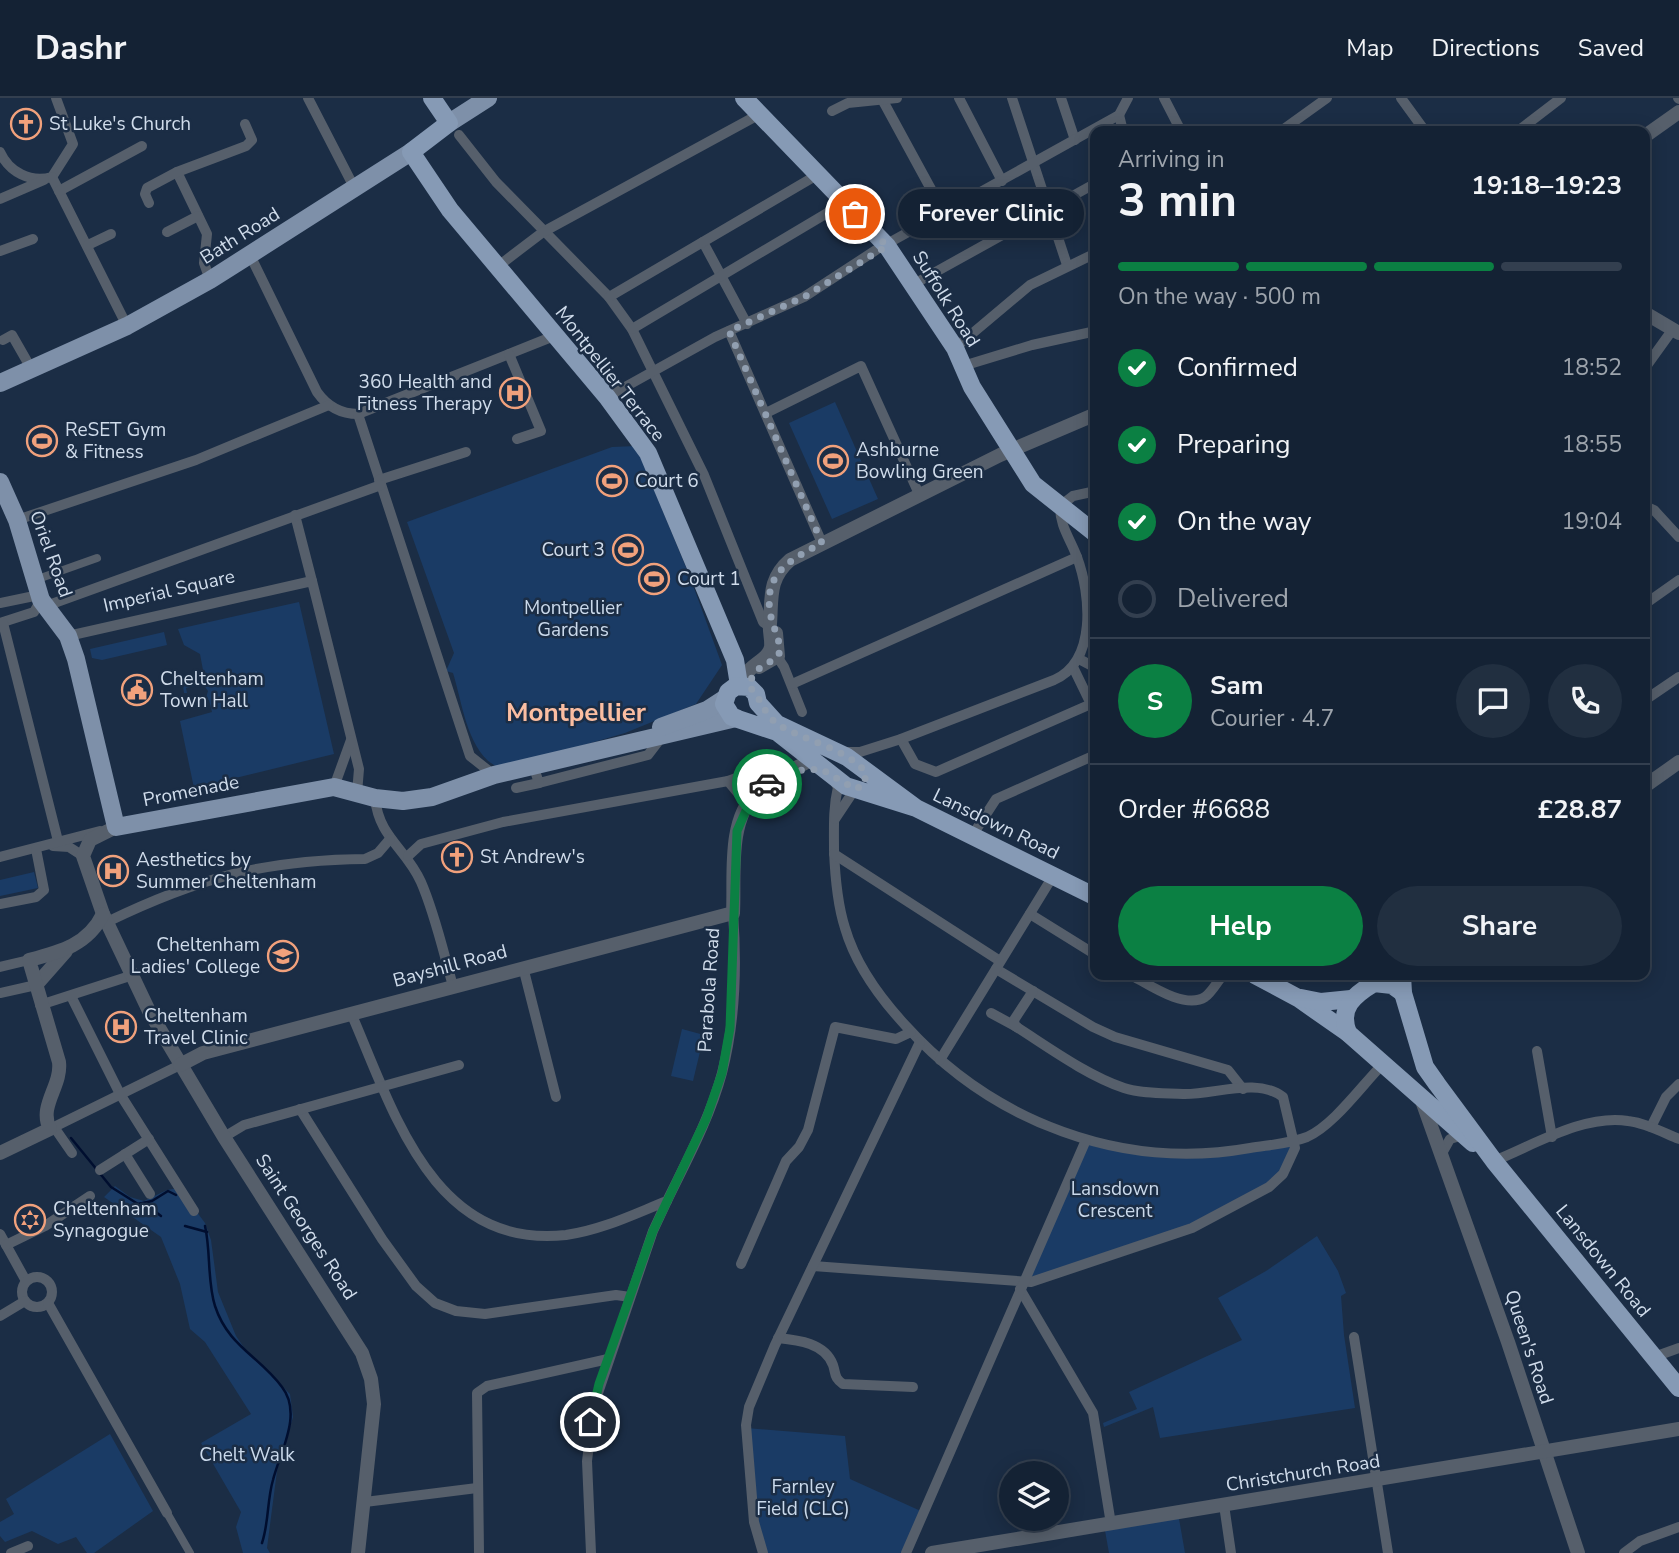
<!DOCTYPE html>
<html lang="en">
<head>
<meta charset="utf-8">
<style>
	:root { --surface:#142234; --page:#212f40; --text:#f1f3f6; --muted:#9da4ac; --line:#333f4f; --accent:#0b8043 }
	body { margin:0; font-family:"Nunito Sans",sans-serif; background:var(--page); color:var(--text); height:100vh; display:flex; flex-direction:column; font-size:26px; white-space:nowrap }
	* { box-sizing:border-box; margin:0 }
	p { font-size:23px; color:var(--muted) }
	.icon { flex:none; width:38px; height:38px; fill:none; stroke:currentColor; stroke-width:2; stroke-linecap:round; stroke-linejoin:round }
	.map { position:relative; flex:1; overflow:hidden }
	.sheet { position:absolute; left:1090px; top:28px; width:560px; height:854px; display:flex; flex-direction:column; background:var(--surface); border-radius:14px; box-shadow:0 4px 18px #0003,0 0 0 2px var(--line) }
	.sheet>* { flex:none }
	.controls { position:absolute; left:999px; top:1363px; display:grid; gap:14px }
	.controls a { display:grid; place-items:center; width:70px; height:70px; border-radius:50%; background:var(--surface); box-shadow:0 4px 18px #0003,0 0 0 2px var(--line); font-size:35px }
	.pin { position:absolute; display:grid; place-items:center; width:60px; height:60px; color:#fff; margin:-30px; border:4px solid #fff; border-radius:50%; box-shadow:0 2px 7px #0007 }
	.courier { position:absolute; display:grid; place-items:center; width:70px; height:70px; margin:-35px; border:5px solid #0b8043; border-radius:50%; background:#fff; color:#222; box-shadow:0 2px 9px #0007 }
	.bubble { position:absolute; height:49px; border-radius:24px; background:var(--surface); box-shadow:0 4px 18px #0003,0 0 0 2px var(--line); font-size:23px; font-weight:700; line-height:49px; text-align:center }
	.head em { font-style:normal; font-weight:700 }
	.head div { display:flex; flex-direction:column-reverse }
	.head { display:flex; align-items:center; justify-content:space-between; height:119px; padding:0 28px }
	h1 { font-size:46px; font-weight:700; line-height:52px }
	.bar { display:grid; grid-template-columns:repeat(4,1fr); gap:10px 7px; align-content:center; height:84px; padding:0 28px }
	.bar i { height:9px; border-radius:5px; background:var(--line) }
	.bar .active { background:var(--accent) }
	.bar p { grid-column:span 4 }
	.line { display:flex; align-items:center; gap:18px; padding:0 28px; border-top:2px solid var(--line) }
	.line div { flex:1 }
	.round { display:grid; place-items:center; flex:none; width:74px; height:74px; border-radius:37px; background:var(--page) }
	ol { padding:0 28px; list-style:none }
	li { display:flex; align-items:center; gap:21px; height:77px }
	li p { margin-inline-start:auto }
	li .icon { padding:7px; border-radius:50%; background:var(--accent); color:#fff; stroke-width:4 }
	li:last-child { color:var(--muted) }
	li i { width:38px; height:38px; border:4px solid var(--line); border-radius:50% }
	.cta { display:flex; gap:14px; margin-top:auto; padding:14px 28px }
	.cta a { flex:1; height:80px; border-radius:42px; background:var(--accent); color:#fff; font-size:28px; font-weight:700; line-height:80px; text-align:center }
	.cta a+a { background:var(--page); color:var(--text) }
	header { display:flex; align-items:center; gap:42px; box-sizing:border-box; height:98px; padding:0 35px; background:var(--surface); border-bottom:2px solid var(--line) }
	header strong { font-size:33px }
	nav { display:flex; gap:38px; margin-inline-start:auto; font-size:24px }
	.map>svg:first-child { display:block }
	.green { fill:#1a3b65 }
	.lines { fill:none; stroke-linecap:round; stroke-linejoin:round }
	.stream { stroke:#000e2f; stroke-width:2.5 }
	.pedestrian { stroke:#565f6b; stroke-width:8 }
	.minor { stroke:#565f6b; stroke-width:10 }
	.tertiary { stroke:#565f6b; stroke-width:14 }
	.primary { stroke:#7e90a9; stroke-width:18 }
	.trunk { stroke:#869ab5; stroke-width:18 }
	.done { stroke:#919fb1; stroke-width:7; stroke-dasharray:0 12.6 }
	.route { stroke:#0b8043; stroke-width:9 }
	.labels { text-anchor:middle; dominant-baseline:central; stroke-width:5; stroke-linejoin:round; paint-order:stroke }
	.poi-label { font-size:19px; fill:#d0dceb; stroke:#1b2d45; text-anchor:start }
	.street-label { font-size:19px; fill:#d0dceb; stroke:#1b2d45 }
	.park-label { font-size:19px; fill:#cad9eb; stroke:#1b2d45 }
	.district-label { font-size:26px; font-weight:bold; fill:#fbbea2; stroke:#1b2d45 }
</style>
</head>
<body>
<header>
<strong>Dashr</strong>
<nav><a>Map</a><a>Directions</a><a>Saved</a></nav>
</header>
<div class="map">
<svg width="1679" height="1455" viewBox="0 0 1679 1455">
	<rect width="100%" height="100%" fill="#1b2d45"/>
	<g class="green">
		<polygon points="835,304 878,401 832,421 789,325"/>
		<path d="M636,348L690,479L722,567L696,606L625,635L502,671C468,659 463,607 453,575L446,573L454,555L407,424L612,349Z"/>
		<polygon points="299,504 334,656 194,690 180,623 212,614 209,602 196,602 206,600 208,593 203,586 186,590 187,595 184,595 183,588 205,583 200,556 184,547 178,531"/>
		<polygon points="164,534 167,547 102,562 92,560 90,551"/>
		<polygon points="34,774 38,790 0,798 0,782"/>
		<polygon points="682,931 704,937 693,983 671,978"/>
		<polygon points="1086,1042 1156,1055 1293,1043 1283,1076 1215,1120 1022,1185"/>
		<polygon points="115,1088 130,1099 144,1103 167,1092 179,1090 205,1125 211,1142 218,1194 236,1238 247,1254 290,1296 293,1319 277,1373 267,1450 270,1455 243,1455 236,1429 241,1414 201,1345 251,1316 205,1244 190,1231 180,1186 161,1139 104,1099"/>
		<polygon points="1317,1138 1338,1173 1346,1195 1341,1198 1344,1237 1355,1310 1160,1340 1153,1309 1104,1329 1103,1325 1137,1311 1129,1294 1242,1242 1218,1200 1266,1173"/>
		<polygon points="746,1330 845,1338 850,1381 923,1414 906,1455 763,1455"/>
		<polygon points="110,1336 153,1413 94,1455 87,1455 76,1439 58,1446 32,1433 5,1444 0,1438 0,1424 14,1416 6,1401"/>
		<polygon points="1178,1415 1185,1455 1109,1455 1104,1427"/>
	</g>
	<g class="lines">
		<g class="stream">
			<polyline points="71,1040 111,1089 138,1106 152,1103 168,1093 176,1097"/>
			<polyline points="144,1105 161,1118"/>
			<polyline points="185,1128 207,1134"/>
			<path d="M205,1128C211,1154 207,1183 215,1208C228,1248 259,1258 282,1289C303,1316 280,1354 273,1382C267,1402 269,1424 262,1445"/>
		</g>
		<g class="pedestrian">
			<polyline points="35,482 97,460"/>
			<polyline points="167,1415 190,1455"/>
		</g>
		<g class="minor">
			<polyline points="308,0 355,91"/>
			<polyline points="959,0 1002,83"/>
			<polyline points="1012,0 1067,167"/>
			<polyline points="1061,0 1075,42"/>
			<polyline points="1164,0 1181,33"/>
			<polyline points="1401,0 1425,33"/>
			<polyline points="1678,0 1679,1"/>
			<polyline points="883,3 944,115"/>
			<polyline points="832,13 848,5 897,0"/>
			<polyline points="1119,17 1123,33"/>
			<polyline points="1281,33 1327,0"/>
			<polyline points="1518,33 1561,0"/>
			<polyline points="459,37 496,84 609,199 632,231 704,377 763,524 772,530"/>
			<path d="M0,54C9,74 30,85 52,79L73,46L56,0"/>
			<polyline points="177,74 207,136 204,165 210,182"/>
			<polyline points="52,79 127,228"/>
			<polyline points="59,93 142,48"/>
			<polyline points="0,101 44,82"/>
			<polyline points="149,105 145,96 147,90 177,74 246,48 252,42 245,26"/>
			<polyline points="167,134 198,118"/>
			<polyline points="703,144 747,226"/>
			<polyline points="88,147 111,136"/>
			<polyline points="0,153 33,141"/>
			<path d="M250,157L317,294C327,308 341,316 358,316L554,238"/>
			<polyline points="497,169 543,134 758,17"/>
			<polyline points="914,186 1096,85"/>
			<polyline points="609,199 817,77"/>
			<polyline points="632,231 844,105"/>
			<polyline points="729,233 822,445"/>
			<polyline points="3,242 12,237 32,272"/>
			<polyline points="955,250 1030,187 1096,155"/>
			<polyline points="509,256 541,333 517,341"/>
			<polyline points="963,268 1032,247 1096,233"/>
			<polyline points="1645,270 1673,231"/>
			<polyline points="607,299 715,239 804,199 876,152 1119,17 1128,0"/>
			<polyline points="766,315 861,268 919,396"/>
			<polyline points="358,316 470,658 494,677"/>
			<polyline points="379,382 466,354"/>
			<polyline points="1645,408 1654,412 1679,439"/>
			<polyline points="295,417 312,483"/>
			<polyline points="17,422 196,362 329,307"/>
			<polyline points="0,505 39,497"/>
			<polyline points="1645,506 1679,482"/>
			<polyline points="46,508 381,387"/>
			<polyline points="0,525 34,514 41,502"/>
			<polyline points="3,525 58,743"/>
			<polyline points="68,538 312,483 359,671 357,695"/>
			<polyline points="774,554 784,569 802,614"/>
			<polyline points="1079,561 1096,570"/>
			<polyline points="792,586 1077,459"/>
			<polyline points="1645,602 1679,579"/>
			<polyline points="901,641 915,666 936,674 1091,606 1073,569"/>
			<path d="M843,654H860L901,641L1054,582C1097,563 1091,497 1077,459C1070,440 1060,429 1060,408L1073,398L1096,393"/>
			<polyline points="533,667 539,685 648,657 661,640"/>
			<path d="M833,681L838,689C833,710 834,730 834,752C835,778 837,805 845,830C856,868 880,900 906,928C993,1024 1122,1073 1250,1050C1268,1047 1289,1046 1307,1039C1334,1027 1362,987 1383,966"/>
			<polyline points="728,683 747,706"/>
			<polyline points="334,689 351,642"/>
			<polyline points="516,690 539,685"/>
			<path d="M375,700C379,740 406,750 421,784C435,816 443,853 453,888"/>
			<polyline points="835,721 855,691"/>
			<polyline points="972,738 996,701 1095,657"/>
			<polyline points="53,748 69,749 83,758"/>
			<polyline points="834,756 1000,863"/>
			<polyline points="408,758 421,746 503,724 728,683 761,671 776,681"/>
			<polyline points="0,759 100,733"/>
			<polyline points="0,806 36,799 44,792 36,751"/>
			<polyline points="1030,816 1096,857"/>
			<path d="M107,824C198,780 263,762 365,761L378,755L390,741"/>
			<polyline points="0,869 29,862"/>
			<polyline points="523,869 556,999"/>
			<polyline points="996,871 1093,929 1115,939 1228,972 1243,991"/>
			<path d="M1131,877C1148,886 1185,912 1205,899C1212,894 1217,884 1223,877"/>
			<polyline points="0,895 36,887"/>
			<polyline points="71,898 120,996 194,1113"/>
			<polyline points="40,907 133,877"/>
			<path d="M351,915C393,1011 432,1152 566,1137C602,1132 634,1116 667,1103C687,1062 710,1020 722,975C735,925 737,867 733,815"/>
			<polyline points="991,915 1017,929"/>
			<polyline points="1537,953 1552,1039"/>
			<polyline points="940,962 1053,778"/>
			<polyline points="300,1011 382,1141 416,1188 435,1205 456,1213 485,1216 616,1197 630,1199"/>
			<polyline points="54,1029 72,1055"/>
			<polyline points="1651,1029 1666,999 1679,986"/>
			<polyline points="50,1031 180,967"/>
			<polyline points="224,1039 244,1027 459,967"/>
			<polyline points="125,1056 150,1096"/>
			<polyline points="1441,1057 1450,1041 1463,1037"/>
			<path d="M1494,1063C1534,1047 1584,1016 1628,1023C1646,1025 1662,1034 1679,1041"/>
			<polyline points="100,1072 149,1041"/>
			<polyline points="0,1136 26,1183"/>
			<polyline points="6,1147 45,1128 90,1098"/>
			<polyline points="741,1166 786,1063 799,1049 808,1032 835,929 896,941 911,934"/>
			<path d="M813,1168L1031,1184L1192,1130L1269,1089L1283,1076L1295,1050L1283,999C1257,979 1214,997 1183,996C1164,995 1142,996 1124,990C1086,977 1048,949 1015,928L1014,922L1033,893"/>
			<circle cx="37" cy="1194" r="15"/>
			<polyline points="1020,1191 1093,1315 1111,1426"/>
			<polyline points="48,1205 167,1415"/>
			<polyline points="0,1218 25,1203"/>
			<polyline points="1354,1239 1388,1455"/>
			<path d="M778,1240C798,1242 825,1245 833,1267C836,1276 834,1280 843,1286L913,1289"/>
			<polyline points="1654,1259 1679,1250"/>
			<polyline points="365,1404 477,1390"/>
			<polyline points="1224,1407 1231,1455"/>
			<polyline points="11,1455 28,1448"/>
			<polyline points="479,1455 477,1295 487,1288 608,1261"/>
			<polyline points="591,1455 587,1363 594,1307 653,1133 667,1103"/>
			<polyline points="763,1455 754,1424 746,1327 749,1309 775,1247 920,944"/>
			<polyline points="906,1455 1086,1042"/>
			<polyline points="1624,1455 1640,1443 1679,1429"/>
		</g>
		<g class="tertiary">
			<polyline points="1645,38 1679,14"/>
			<polyline points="1645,215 1679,235"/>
			<polyline points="759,569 778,558 776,535"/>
			<path d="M743,587C746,564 767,566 771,549C772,541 769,534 770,526C772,500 768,481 790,462L1000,357L1096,316"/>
			<polyline points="1645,688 1679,664"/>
			<polyline points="116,729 90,742 83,758 103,816 149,913 224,1039 362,1255 371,1281 374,1306 358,1455"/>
			<polyline points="36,887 66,853"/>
			<path d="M180,967L203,955L733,815C735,779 727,723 756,695C772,680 793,672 811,662"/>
			<polyline points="1421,1000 1508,1244 1578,1455"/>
			<path d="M0,1055L50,1031C38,1008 62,988 59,964L29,862C60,854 88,847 103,816"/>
			<polyline points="932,1455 1679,1331"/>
		</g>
		<g class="primary">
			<polyline points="449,25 488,0"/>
			<polyline points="0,285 127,228 210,182 411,54"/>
			<polyline points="0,384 17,422 41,502 68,538 76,561 116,729 334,689 375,700 403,703 432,699 494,677 736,620"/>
			<polyline points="661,629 707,612 724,601"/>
		</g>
		<g class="trunk">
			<polyline points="432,0 449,25 411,54 450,112 607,299 648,355 735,562 739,587"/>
			<polyline points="744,0 887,148 955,250 972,289 1033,386 1096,436"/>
			<polyline points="916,710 847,659 777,626 758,605 756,596 749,589 736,588 728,594 724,606 732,619 777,634 846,688 916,710 1096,799"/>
			<polyline points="1255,877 1298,900 1348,935 1473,1045"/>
			<polyline points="1402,877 1403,895 1425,969 1437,986 1494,1063 1679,1290"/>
			<polyline points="1301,900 1321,904 1351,901"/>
			<path d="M1348,935C1338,910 1354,897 1374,885L1392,887L1403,895"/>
		</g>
	</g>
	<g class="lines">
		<path class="done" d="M767,686L790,673L821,671L855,691L864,687L866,675C850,652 803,642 779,627C762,616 762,599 749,589C754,564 770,570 780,554C780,543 775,533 772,523C760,477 788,463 822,445L729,233L804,199L887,148L855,116"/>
		<polyline class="route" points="590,1324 599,1286 653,1133 706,1021 722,975 730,930 737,733 752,699 767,686"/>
	</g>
	<defs>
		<g id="church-ring" transform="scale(1.575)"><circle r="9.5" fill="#1b2d45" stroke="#f1a17c" stroke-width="1.5"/><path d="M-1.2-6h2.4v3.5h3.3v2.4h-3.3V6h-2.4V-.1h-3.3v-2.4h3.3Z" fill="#f1a17c"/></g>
		<g id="hospital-ring" transform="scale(1.575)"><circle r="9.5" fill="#1b2d45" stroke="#f1a17c" stroke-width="1.5"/><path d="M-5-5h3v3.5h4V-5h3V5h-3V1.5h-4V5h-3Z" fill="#f1a17c"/></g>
		<g id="stadium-ring" transform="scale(1.575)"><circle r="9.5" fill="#1b2d45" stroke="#f1a17c" stroke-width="1.5"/><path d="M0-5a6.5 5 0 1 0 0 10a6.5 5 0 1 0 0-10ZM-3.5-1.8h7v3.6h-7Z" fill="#f1a17c"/></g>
		<g id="civic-ring" transform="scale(1.575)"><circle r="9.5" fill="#1b2d45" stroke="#f1a17c" stroke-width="1.5"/><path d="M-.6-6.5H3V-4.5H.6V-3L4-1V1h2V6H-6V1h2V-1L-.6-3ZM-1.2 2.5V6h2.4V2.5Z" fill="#f1a17c"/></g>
		<g id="school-ring" transform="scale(1.575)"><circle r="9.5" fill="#1b2d45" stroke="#f1a17c" stroke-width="1.5"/><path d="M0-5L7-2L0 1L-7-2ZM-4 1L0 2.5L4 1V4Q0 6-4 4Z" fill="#f1a17c"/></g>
		<g id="synagogue-ring" transform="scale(1.575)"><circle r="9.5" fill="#1b2d45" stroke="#f1a17c" stroke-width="1.5"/><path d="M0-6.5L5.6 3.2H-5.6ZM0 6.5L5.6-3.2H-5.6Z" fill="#f1a17c"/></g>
	</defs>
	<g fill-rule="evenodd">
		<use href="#church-ring" x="26" y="26"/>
		<use href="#hospital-ring" x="515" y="295"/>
		<use href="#stadium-ring" x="42" y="343"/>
		<use href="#stadium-ring" x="833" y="363"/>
		<use href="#stadium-ring" x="612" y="383"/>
		<use href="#stadium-ring" x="628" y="452"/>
		<use href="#stadium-ring" x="654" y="481"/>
		<use href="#civic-ring" x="137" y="592"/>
		<use href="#church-ring" x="457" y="759"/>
		<use href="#hospital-ring" x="113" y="773"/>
		<use href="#school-ring" x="283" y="858"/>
		<use href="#hospital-ring" x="121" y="929"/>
		<use href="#synagogue-ring" x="30" y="1122"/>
	</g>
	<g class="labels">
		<g class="poi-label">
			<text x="49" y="26">St Luke's Church</text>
			<text x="492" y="284" text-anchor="end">360 Health and<tspan x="492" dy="22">Fitness Therapy</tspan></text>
			<text x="65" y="332">ReSET Gym<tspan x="65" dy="22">&amp; Fitness</tspan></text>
			<text x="856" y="352">Ashburne<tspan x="856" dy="22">Bowling Green</tspan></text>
			<text x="635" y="383">Court 6</text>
			<text x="605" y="452" text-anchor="end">Court 3</text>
			<text x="677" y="481">Court 1</text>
			<text x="160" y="581">Cheltenham<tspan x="160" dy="22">Town Hall</tspan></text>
			<text x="480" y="759">St Andrew's</text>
			<text x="136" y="762">Aesthetics by<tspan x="136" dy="22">Summer Cheltenham</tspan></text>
			<text x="260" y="847" text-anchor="end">Cheltenham<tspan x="260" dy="22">Ladies' College</tspan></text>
			<text x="144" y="918">Cheltenham<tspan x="144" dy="22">Travel Clinic</tspan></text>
			<text x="53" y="1111">Cheltenham<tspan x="53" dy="22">Synagogue</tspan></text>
		</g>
		<g class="street-label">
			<text transform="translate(240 138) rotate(-32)">Bath Road</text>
			<text transform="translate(946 201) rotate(58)">Suffolk Road</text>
			<text transform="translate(610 276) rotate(52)">Montpellier Terrace</text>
			<text transform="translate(51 456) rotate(70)">Oriel Road</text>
			<text transform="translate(169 493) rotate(-13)">Imperial Square</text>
			<text transform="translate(191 693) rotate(-11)">Promenade</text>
			<text transform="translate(996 726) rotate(26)">Lansdown Road</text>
			<text transform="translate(450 868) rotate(-15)">Bayshill Road</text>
			<text transform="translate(709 892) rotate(-86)">Parabola Road</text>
			<text transform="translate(306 1129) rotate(57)">Saint Georges Road</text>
			<text transform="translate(1603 1163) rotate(51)">Lansdown Road</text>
			<text transform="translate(1529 1249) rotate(72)">Queen's Road</text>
			<text transform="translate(1303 1375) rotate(-9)">Christchurch Road</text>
		</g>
		<g class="park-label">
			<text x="573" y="510">Montpellier<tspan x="573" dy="22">Gardens</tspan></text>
			<text x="1115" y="1091">Lansdown<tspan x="1115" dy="22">Crescent</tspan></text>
			<text x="247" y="1357">Chelt Walk</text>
			<text x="803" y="1389">Farnley<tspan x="803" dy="22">Field (CLC)</tspan></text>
		</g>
		<g class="district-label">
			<text x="576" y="614">Montpellier</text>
		</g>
	</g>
</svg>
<div class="controls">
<a><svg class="icon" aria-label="layers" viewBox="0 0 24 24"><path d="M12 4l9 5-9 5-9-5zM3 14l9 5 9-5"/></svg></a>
</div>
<div class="pin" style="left:855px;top:116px;background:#ea580c"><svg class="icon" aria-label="bag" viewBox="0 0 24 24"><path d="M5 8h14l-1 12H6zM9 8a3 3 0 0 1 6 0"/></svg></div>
<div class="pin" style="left:590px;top:1324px;background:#1f2937"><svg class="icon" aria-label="home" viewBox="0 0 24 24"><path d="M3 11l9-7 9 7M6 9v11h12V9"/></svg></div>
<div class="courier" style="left:767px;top:686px"><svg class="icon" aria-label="car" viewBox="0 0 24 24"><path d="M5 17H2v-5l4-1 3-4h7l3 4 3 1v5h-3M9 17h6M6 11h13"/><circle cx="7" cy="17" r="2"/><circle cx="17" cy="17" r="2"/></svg></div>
<div class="bubble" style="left:898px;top:91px;width:186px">Forever Clinic</div>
<section class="sheet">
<div class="head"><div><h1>3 min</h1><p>Arriving in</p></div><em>19:18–19:23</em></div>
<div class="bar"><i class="active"></i><i class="active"></i><i class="active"></i><i></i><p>On the way · 500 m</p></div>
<ol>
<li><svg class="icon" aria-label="check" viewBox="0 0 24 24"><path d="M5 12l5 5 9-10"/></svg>Confirmed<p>18:52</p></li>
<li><svg class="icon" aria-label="check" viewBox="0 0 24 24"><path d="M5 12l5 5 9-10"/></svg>Preparing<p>18:55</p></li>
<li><svg class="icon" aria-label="check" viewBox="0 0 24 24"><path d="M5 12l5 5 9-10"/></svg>On the way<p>19:04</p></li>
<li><i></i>Delivered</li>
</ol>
<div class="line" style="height:126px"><b class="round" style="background:var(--accent);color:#fff">S</b><div><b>Sam</b><p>Courier · 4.7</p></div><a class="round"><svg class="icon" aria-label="chat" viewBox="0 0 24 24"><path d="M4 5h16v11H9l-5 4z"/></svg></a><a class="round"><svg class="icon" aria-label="phone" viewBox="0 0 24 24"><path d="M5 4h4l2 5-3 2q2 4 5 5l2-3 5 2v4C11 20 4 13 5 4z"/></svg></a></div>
<div class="line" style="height:91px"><div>Order #6688</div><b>£28.87</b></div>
<div class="cta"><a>Help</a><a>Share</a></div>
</section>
</div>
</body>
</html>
